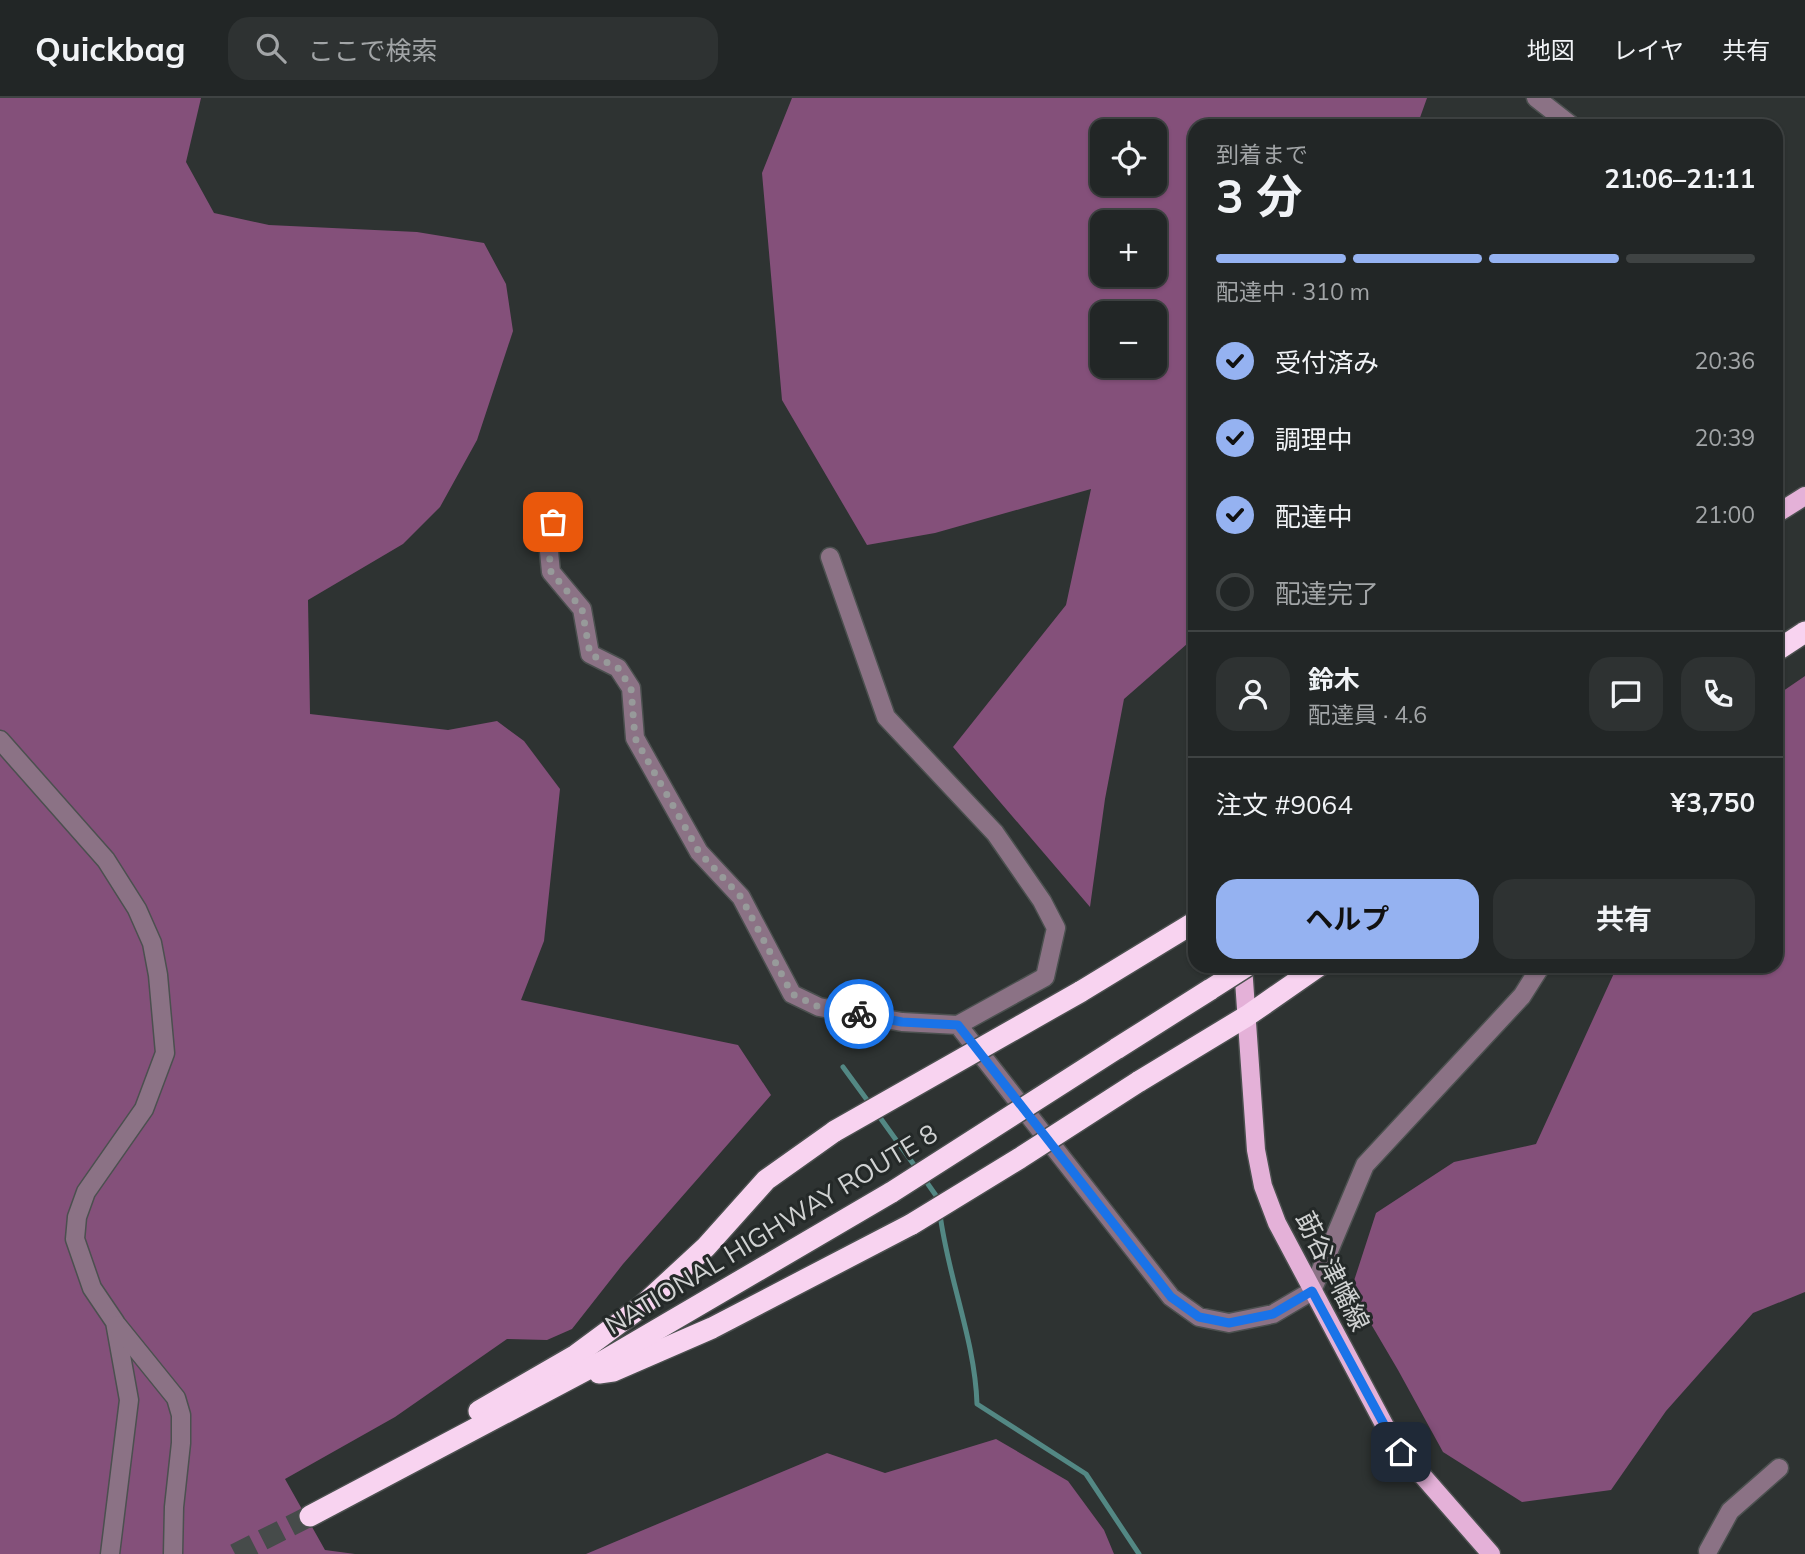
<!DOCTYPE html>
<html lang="ja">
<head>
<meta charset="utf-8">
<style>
	:root { --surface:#222626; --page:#2e3232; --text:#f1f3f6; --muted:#a2a5a7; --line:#3f4343; --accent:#95b2f1 }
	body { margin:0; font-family:Mulish,"Noto Sans JP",sans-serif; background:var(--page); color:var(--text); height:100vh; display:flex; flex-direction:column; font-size:26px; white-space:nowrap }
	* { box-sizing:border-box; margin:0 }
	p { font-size:23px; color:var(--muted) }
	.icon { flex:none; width:38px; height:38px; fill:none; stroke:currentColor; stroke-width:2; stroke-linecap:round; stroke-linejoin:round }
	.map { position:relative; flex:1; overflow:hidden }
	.details { position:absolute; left:1188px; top:21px; width:595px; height:854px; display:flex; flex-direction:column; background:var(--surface); border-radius:21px; box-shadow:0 2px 5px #0004,0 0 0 2px var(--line) }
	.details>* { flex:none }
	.controls { position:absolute; left:1090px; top:21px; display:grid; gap:14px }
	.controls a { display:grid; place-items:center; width:77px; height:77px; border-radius:14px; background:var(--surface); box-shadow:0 2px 5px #0004,0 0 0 2px var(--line); font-size:35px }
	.pin { position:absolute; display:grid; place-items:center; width:60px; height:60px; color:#fff; margin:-30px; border-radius:14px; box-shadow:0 4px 10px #0006 }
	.courier { position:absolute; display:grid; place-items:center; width:70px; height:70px; margin:-35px; border:5px solid #1a73e8; border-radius:50%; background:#fff; color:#222; box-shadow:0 2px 9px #0007 }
	.summary em { font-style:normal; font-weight:700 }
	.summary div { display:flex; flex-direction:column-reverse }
	.summary { display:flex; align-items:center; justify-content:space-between; height:119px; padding:0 28px }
	h1 { font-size:46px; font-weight:700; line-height:52px }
	.bar { display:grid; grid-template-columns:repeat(4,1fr); gap:10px 7px; align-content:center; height:84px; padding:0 28px }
	.bar i { height:9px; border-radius:5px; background:var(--line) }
	.bar .active { background:var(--accent) }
	.bar p { grid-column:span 4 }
	.line { display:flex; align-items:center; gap:18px; padding:0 28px; border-top:2px solid var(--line) }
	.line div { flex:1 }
	.round { display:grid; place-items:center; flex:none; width:74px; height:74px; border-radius:21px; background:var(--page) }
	ol { padding:0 28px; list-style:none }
	li { display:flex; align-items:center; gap:21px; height:77px }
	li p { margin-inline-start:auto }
	li .icon { padding:7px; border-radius:50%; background:var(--accent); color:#111; stroke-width:4 }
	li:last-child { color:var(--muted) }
	li i { width:38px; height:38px; border:4px solid var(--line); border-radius:50% }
	.cta { display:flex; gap:14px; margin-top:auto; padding:14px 28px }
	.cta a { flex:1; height:80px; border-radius:21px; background:var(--accent); color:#111; font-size:28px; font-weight:700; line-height:80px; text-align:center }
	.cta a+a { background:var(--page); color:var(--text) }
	header { display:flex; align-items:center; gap:42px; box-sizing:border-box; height:98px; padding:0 35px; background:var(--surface); border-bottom:2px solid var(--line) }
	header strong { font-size:33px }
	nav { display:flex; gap:38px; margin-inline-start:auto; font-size:24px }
	.search { width:490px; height:63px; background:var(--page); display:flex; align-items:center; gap:18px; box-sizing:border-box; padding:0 24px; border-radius:21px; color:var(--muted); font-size:26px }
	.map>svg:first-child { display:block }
	.forest { fill:#84507a; fill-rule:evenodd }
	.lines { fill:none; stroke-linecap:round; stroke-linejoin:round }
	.stream { stroke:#538884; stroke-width:5 }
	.highway-tunnel { stroke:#464b4a; stroke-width:21; stroke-dasharray:21 10; stroke-linecap:butt }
	.minor-casing { stroke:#4b504f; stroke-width:21 }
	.major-casing { stroke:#4b504f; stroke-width:21 }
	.highway-casing { stroke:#4b504f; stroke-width:24 }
	.minor { stroke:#8b7285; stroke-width:18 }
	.major { stroke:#e4b1d8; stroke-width:18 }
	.highway { stroke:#f8d3f0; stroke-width:21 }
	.highway-bridge-casing { stroke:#4b504f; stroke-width:24; stroke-linecap:butt }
	.highway-bridge { stroke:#f8d3f0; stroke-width:21 }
	.done { stroke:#979a9a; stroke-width:7; stroke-dasharray:0 12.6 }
	.route { stroke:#1a73e8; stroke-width:9 }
	.labels { text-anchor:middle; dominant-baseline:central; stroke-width:6; stroke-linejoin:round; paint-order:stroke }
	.street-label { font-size:26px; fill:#d0d2d2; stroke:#242928 }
</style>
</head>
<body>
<header>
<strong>Quickbag</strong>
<div class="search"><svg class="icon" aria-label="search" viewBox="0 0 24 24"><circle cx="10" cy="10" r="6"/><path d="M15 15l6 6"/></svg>ここで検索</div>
<nav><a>地図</a><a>レイヤ</a><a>共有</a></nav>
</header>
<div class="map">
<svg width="1805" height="1456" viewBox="0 0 1805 1456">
	<rect width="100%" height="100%" fill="#2e3332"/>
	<g class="forest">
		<polygon points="0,0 201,0 186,64 214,115 269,127 417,134 484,145 506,186 513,233 477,342 440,409 403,446 308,502 310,616 448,632 497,623 524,643 560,691 544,843 521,902 738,947 771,997 623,1166 572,1231 547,1242 507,1241 395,1319 285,1381 325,1452 355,1456 0,1456"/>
		<path d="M792,0H1427L1417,28H1195V539L1124,601L1105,701L1090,809L953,649L1066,507L1091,391L935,435L867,447L782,302L762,75ZM1155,33V86H1102V33ZM1155,124V177H1102V124ZM1102,215H1155V268H1102Z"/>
		<polygon points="1805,578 1805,1194 1753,1215 1666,1313 1611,1392 1522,1404 1443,1354 1398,1272 1351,1192 1376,1115 1454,1064 1536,1046 1615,873 1614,868 1776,868 1776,598"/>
		<polygon points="996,1341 1068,1383 1104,1432 1114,1456 586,1456 827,1355 885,1375"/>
	</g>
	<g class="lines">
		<g class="stream">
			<polyline points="843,969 870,1006"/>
			<polyline points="876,1014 917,1071"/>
			<polyline points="923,1079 937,1099 938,1103"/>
			<path d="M940,1116C948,1180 975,1242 977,1306L1086,1376L1139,1456"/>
		</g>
		<polyline class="highway-tunnel" points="235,1456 310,1418"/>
		<g class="minor-casing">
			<g id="minor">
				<polyline points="1536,0 1572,28"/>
				<polyline points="557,405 548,443 551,474 582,511 590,556 618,570 631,590 635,640 699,754 741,799 792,896 819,909 902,924 958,927 1171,1199 1199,1219 1229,1225 1273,1216 1312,1193 1365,1067 1522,898 1541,868"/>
				<polyline points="830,459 886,619 995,735 1042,803 1056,830 1045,879 958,927"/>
				<polyline points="0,642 106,762 137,811 152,845 158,877 165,955 144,1011 86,1094 77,1119 75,1141 92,1190 115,1224 129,1302 110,1456"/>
				<polyline points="117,1227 176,1300 181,1317 181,1345 174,1409 173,1456"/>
				<polyline points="1708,1453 1730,1413 1779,1370"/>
			</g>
		</g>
		<g class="major-casing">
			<g id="major">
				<polyline points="1776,416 1805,398"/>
				<polyline points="1243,868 1256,1052 1263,1088 1277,1125 1394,1345 1491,1456"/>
			</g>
		</g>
		<g class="highway-casing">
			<g id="highway">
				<polyline points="1776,553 1805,534"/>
				<polyline points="1080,894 1195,824"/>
				<polyline points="1116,951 1211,891"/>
				<polyline points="1138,984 1247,918 1319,868"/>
				<polyline points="599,1275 613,1273 712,1230 912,1126"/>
				<polyline points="479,1313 576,1257 641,1209 706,1149 766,1082 835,1033"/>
				<polyline points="310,1418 605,1262 892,1094"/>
			</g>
		</g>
		<use href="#minor" class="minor"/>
		<use href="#major" class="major"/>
		<use href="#highway" class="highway"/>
		<g class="highway-bridge-casing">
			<g id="highway-bridge">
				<polyline points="1211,891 1247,868"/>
				<polyline points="835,1033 1080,894"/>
				<polyline points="892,1094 1116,951"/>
				<polyline points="912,1126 1020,1060 1138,984"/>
			</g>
		</g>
		<use href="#highway-bridge" class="highway-bridge"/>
	</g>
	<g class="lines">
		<polyline class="done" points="553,424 548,443 551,474 582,511 590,556 618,570 631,590 635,640 699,754 741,799 792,896 819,909 859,916"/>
		<polyline class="route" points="859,916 902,924 958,927 1171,1199 1199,1219 1229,1225 1273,1216 1312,1193 1394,1345 1401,1354"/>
	</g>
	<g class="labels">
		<g class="street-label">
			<text transform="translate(771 1131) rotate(-31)">NATIONAL HIGHWAY ROUTE 8</text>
			<text transform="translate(1333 1173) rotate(63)">莇谷津幡線</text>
		</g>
	</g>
</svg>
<div class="controls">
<a><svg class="icon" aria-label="locate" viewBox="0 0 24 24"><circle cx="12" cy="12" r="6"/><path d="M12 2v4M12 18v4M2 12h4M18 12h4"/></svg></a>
<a>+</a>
<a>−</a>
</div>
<div class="pin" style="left:553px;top:424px;background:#ea580c"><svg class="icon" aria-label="bag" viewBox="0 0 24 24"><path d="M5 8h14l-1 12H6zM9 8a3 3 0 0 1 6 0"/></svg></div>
<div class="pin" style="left:1401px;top:1354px;background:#1f2937"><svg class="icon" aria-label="home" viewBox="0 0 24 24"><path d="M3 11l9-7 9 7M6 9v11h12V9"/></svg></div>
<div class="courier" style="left:859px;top:916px"><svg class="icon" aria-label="bike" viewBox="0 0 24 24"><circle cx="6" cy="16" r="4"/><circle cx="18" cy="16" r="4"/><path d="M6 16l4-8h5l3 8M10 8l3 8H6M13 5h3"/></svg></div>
<section class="details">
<div class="summary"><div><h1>3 分</h1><p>到着まで</p></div><em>21:06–21:11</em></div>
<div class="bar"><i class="active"></i><i class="active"></i><i class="active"></i><i></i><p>配達中 · 310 m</p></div>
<ol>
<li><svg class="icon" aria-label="check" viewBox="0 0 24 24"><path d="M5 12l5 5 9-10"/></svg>受付済み<p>20:36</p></li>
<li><svg class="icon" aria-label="check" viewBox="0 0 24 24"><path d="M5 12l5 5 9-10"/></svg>調理中<p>20:39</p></li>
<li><svg class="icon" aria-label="check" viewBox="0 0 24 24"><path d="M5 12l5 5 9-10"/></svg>配達中<p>21:00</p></li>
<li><i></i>配達完了</li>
</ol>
<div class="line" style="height:126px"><a class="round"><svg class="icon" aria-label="person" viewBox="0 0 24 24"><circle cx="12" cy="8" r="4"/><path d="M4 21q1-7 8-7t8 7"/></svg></a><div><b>鈴木</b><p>配達員 · 4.6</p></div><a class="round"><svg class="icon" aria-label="chat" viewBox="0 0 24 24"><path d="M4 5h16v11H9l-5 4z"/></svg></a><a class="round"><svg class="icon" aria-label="phone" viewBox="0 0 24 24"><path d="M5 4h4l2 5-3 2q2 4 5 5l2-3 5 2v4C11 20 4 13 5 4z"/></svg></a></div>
<div class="line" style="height:91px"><div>注文 #9064</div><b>¥3,750</b></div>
<div class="cta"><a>ヘルプ</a><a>共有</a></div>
</section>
</div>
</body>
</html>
